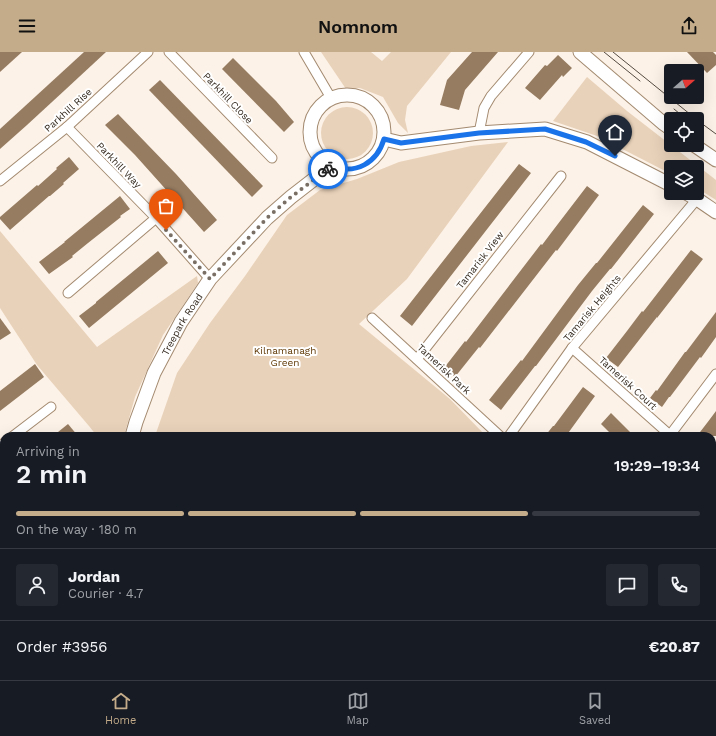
<!DOCTYPE html>
<html lang="en">
<head>
<meta charset="utf-8">
<style>
	:root { --surface:#171b24; --page:#242831; --text:#f1f3f6; --muted:#9ea1a6; --line:#363941; --accent:#c4ac8a }
	body { margin:0; font-family:"Work Sans",sans-serif; background:var(--page); color:var(--text); height:100vh; display:flex; flex-direction:column; font-size:15px; white-space:nowrap }
	* { box-sizing:border-box; margin:0 }
	p { font-size:13px; color:var(--muted) }
	.icon { flex:none; width:22px; height:22px; fill:none; stroke:currentColor; stroke-width:2; stroke-linecap:round; stroke-linejoin:round }
	.map { position:relative; flex:1; overflow:hidden }
	.details { position:absolute; left:0px; top:380px; width:716px; height:248px; display:flex; flex-direction:column; background:var(--surface); border-radius:12px 12px 0 0; box-shadow:0 4px 16px #0002 }
	.details>* { flex:none }
	.needle { width:26px; rotate:69deg }
	.tools { position:absolute; left:664px; top:12px; display:grid; gap:8px }
	.tools a { display:grid; place-items:center; width:40px; height:40px; border-radius:4px; background:var(--surface); box-shadow:0 4px 16px #0002; font-size:20px }
	.pin { position:absolute; display:grid; place-items:center; width:34px; height:34px; color:#fff; margin:-41px -17px; border-radius:50% 50% 50% 0; rotate:-45deg; box-shadow:0 0 4px #0007 }
	.pin .icon { rotate:45deg }
	.courier { position:absolute; display:grid; place-items:center; width:40px; height:40px; margin:-20px; border:3px solid #1a73e8; border-radius:50%; background:#fff; color:#222; box-shadow:0 1px 5px #0007 }
	.overview em { font-style:normal; font-weight:600 }
	.overview div { display:flex; flex-direction:column-reverse }
	.overview { display:flex; align-items:center; justify-content:space-between; height:68px; padding:0 16px }
	h1 { font-size:26px; font-weight:600; line-height:30px }
	.bar { display:grid; grid-template-columns:repeat(4,1fr); gap:6px 4px; align-content:center; height:48px; padding:0 16px }
	.bar i { height:5px; border-radius:3px; background:var(--line) }
	.bar .current { background:var(--accent) }
	.bar p { grid-column:span 4 }
	.line { display:flex; align-items:center; gap:10px; padding:0 16px; border-top:1px solid var(--line) }
	.line div { flex:1 }
	.round { display:grid; place-items:center; flex:none; width:42px; height:42px; border-radius:4px; background:var(--page) }
	header { display:flex; justify-content:space-between; align-items:center; height:52px; padding:0 16px; background:var(--accent); color:#111; font-size:18px; font-weight:600 }
	.tabs { display:flex; justify-content:space-around; align-items:center; height:56px; border-top:1px solid var(--line); background:var(--surface); font-size:11px; color:var(--muted) }
	.tabs a { display:grid; justify-items:center; gap:2px }
	.tabs .current { color:var(--accent) }
	.map>svg:first-child { display:block }
	.green { fill:#e9d2ba }
	.building { fill:#967c61 }
	.lines { fill:none; stroke-linecap:round; stroke-linejoin:round }
	.street-casing { stroke:#a38a70; stroke-width:11 }
	.secondary-casing { stroke:#a38a70; stroke-width:15 }
	.street { stroke:#fff; stroke-width:9 }
	.secondary { stroke:#fff; stroke-width:13 }
	.tram { stroke:#554b40; stroke-width:1 }
	.done { stroke:#7a6f64; stroke-width:4; stroke-dasharray:0 7.2 }
	.route { stroke:#1a73e8; stroke-width:5 }
	.labels { text-anchor:middle; dominant-baseline:central; stroke-width:4; stroke-linejoin:round; paint-order:stroke }
	.street-label { font-size:10px; fill:#33291e; stroke:#fff }
	.park-label { font-size:10px; fill:#5e3804; stroke:#fff }
</style>
</head>
<body>
<header><svg class="icon" aria-label="menu" viewBox="0 0 24 24"><path d="M4 6h16M4 12h16M4 18h16"/></svg>Nomnom<svg class="icon" aria-label="share" viewBox="0 0 24 24"><path d="M12 15V3M7 8l5-5 5 5M5 13v7h14v-7"/></svg></header>
<div class="map">
<svg width="716" height="628" viewBox="0 0 716 628">
	<rect width="100%" height="100%" fill="#fdf2e7"/>
	<g class="green">
		<polygon points="321,0 371,0 382,9 391,0 451,0 407,54 405,68 408,81 398,71 383,45 360,36 346,37"/>
		<polygon points="587,25 627,59 716,128 716,148 697,136 697,115 671,115 671,122 597,84 553,69"/>
		<circle cx="347" cy="81" r="26"/>
		<polygon points="508,90 407,227 359,272 450,347 486,384 155,384 177,321 210,271 245,224 287,163 320,138 357,127 399,110 471,94"/>
		<polygon points="0,179 97,295 197,224 198,231 163,283 135,345 124,384 97,384 89,374 37,313 0,256"/>
		<polygon points="366,624 485,624 482,628 370,628"/>
	</g>
	<g class="building">
		<polygon points="0,0 22,0 0,20"/>
		<polygon points="84,0 106,0 65,38 27,73 0,97 0,77"/>
		<polygon points="472,0 498,0 465,38 459,58 440,53 447,28"/>
		<polygon points="687,0 713,0 716,3 716,13 707,21"/>
		<polygon points="558,3 572,16 563,25 562,23 540,48 525,36 545,13 547,14"/>
		<polygon points="233,6 276,49 294,70 284,80 222,17"/>
		<polygon points="160,28 263,134 252,145 149,38"/>
		<polygon points="118,62 176,122 217,168 204,180 135,103 105,73"/>
		<polygon points="69,105 79,117 63,131 64,132 50,144 49,144 10,178 0,167 0,165 37,133 38,134 57,117 56,116"/>
		<polygon points="519,112 531,121 488,176 412,274 400,264"/>
		<polygon points="587,134 599,143 557,199 556,198 480,296 479,295 455,325 444,316 465,289 466,290 541,192 542,193 551,181"/>
		<polygon points="120,144 130,157 120,164 121,165 88,191 72,204 73,205 49,222 39,210 65,190 64,190"/>
		<polygon points="643,153 654,162 611,217 610,217 592,239 536,314 535,314 501,358 489,348 521,308 522,309 578,233 596,211 597,211"/>
		<polygon points="691,198 703,207 657,266 657,265 618,315 606,306 627,279 642,259 643,260"/>
		<polygon points="158,199 168,211 89,276 79,264 96,251 96,250"/>
		<polygon points="716,260 716,285 701,306 700,305 670,345 669,345 662,355 650,346 656,338 657,339 685,300 686,300"/>
		<polygon points="0,266 11,281 0,288"/>
		<polygon points="35,312 44,325 0,359 0,339"/>
		<polygon points="583,335 595,344 566,384 545,384 553,374 554,374"/>
		<polygon points="716,359 716,384 697,384 707,371"/>
		<polygon points="611,361 634,384 613,384 601,372"/>
		<polygon points="68,372 78,384 53,384"/>
	</g>
	<g class="lines">
		<g class="street-casing">
			<g id="street">
				<polyline points="169,0 272,106"/>
				<polyline points="304,0 331,46"/>
				<polyline points="67,75 156,166 210,227"/>
				<polyline points="479,81 484,56 491,44 529,0"/>
				<polyline points="0,129 67,75 148,0"/>
				<polyline points="68,241 156,166"/>
				<polyline points="372,266 500,384"/>
				<polyline points="572,296 671,384"/>
				<polyline points="417,307 561,124"/>
				<polyline points="670,383 716,322"/>
				<polyline points="13,384 51,355"/>
				<polyline points="509,384 572,296 697,147"/>
				<polyline points="0,394 4,391"/>
				<polyline points="712,423 716,427"/>
				<polyline points="348,624 354,628"/>
				<polyline points="151,628 153,624"/>
				<polyline points="289,628 292,624"/>
				<polyline points="493,628 495,624"/>
				<polyline points="666,628 670,624"/>
			</g>
		</g>
		<g class="secondary-casing">
			<g id="secondary">
				<polyline points="580,0 664,72 671,77"/>
				<circle cx="347" cy="80" r="37"/>
				<polyline points="384,87 401,91 479,81 545,77 587,90 671,133"/>
				<polyline points="694,93 716,108"/>
				<polyline points="686,141 697,147 716,160"/>
				<path id="s1" d="M132,384L136,370L154,321L181,270L210,227L267,166L291,145L331,114"/>
				<polyline points="55,628 57,624"/>
			</g>
		</g>
		<use href="#street" class="street"/>
		<use href="#secondary" class="secondary"/>
		<g class="tram">
			<polyline points="604,0 640,29"/>
			<polyline points="613,0 696,67"/>
			<polyline points="674,57 686,67"/>
			<polyline points="697,68 716,82"/>
		</g>
	</g>
	<g class="lines">
		<polyline class="done" points="166,178 210,227 267,166 291,145 328,117"/>
		<path class="route" d="M328,117L331,114C356,123 377,111 384,87L401,91L479,81L545,77L586,90L615,104"/>
	</g>
	<g class="labels">
		<g class="street-label">
			<text transform="translate(228 46) rotate(46)">Parkhill Close</text>
			<text transform="translate(68 58) rotate(-42)">Parkhill Rise</text>
			<text transform="translate(119 113) rotate(46)">Parkhill Way</text>
			<text transform="translate(480 208) rotate(-52)">Tamarisk View</text>
			<text transform="translate(592 256) rotate(-50)">Tamarisk Heights</text>
			<text stroke="none"><textPath href="#s1" startOffset="123">Treepark Road</textPath></text>
			<text transform="translate(444 317) rotate(43)">Tamerisk Park</text>
			<text transform="translate(628 331) rotate(42)">Tamerisk Court</text>
		</g>
		<g class="park-label">
			<text x="285" y="298">Kilnamanagh<tspan x="285" dy="12">Green</tspan></text>
		</g>
	</g>
</svg>
<div class="tools">
<a><svg class="needle" viewBox="-14 -14 28 28"><path d="M0-13l5 13h-10z" fill="#e53935"/><path d="M0 13l5-13h-10z" fill="#9ea1a6"/></svg></a>
<a><svg class="icon" aria-label="locate" viewBox="0 0 24 24"><circle cx="12" cy="12" r="6"/><path d="M12 2v4M12 18v4M2 12h4M18 12h4"/></svg></a>
<a><svg class="icon" aria-label="layers" viewBox="0 0 24 24"><path d="M12 4l9 5-9 5-9-5zM3 14l9 5 9-5"/></svg></a>
</div>
<div class="pin" style="left:166px;top:178px;background:#ea580c"><svg class="icon" aria-label="bag" viewBox="0 0 24 24"><path d="M5 8h14l-1 12H6zM9 8a3 3 0 0 1 6 0"/></svg></div>
<div class="pin" style="left:615px;top:104px;background:#1f2937"><svg class="icon" aria-label="home" viewBox="0 0 24 24"><path d="M3 11l9-7 9 7M6 9v11h12V9"/></svg></div>
<div class="courier" style="left:328px;top:117px"><svg class="icon" aria-label="bike" viewBox="0 0 24 24"><circle cx="6" cy="16" r="4"/><circle cx="18" cy="16" r="4"/><path d="M6 16l4-8h5l3 8M10 8l3 8H6M13 5h3"/></svg></div>
<section class="details">
<div class="overview"><div><h1>2 min</h1><p>Arriving in</p></div><em>19:29–19:34</em></div>
<div class="bar"><i class="current"></i><i class="current"></i><i class="current"></i><i></i><p>On the way · 180 m</p></div>
<div class="line" style="height:72px"><a class="round"><svg class="icon" aria-label="person" viewBox="0 0 24 24"><circle cx="12" cy="8" r="4"/><path d="M4 21q1-7 8-7t8 7"/></svg></a><div><b>Jordan</b><p>Courier · 4.7</p></div><a class="round"><svg class="icon" aria-label="chat" viewBox="0 0 24 24"><path d="M4 5h16v11H9l-5 4z"/></svg></a><a class="round"><svg class="icon" aria-label="phone" viewBox="0 0 24 24"><path d="M5 4h4l2 5-3 2q2 4 5 5l2-3 5 2v4C11 20 4 13 5 4z"/></svg></a></div>
<div class="line" style="height:52px"><div>Order #3956</div><b>€20.87</b></div>
</section>
</div>
<nav class="tabs">
<a class="current"><svg class="icon" aria-label="home" viewBox="0 0 24 24"><path d="M3 11l9-7 9 7M6 9v11h12V9"/></svg>Home</a>
<a><svg class="icon" aria-label="map" viewBox="0 0 24 24"><path d="M3 6l6-2 6 2 6-2v14l-6 2-6-2-6 2zM9 4v14M15 6v14"/></svg>Map</a>
<a><svg class="icon" aria-label="saved" viewBox="0 0 24 24"><path d="M7 4h10v16l-5-4-5 4z"/></svg>Saved</a>
</nav>
</body>
</html>
